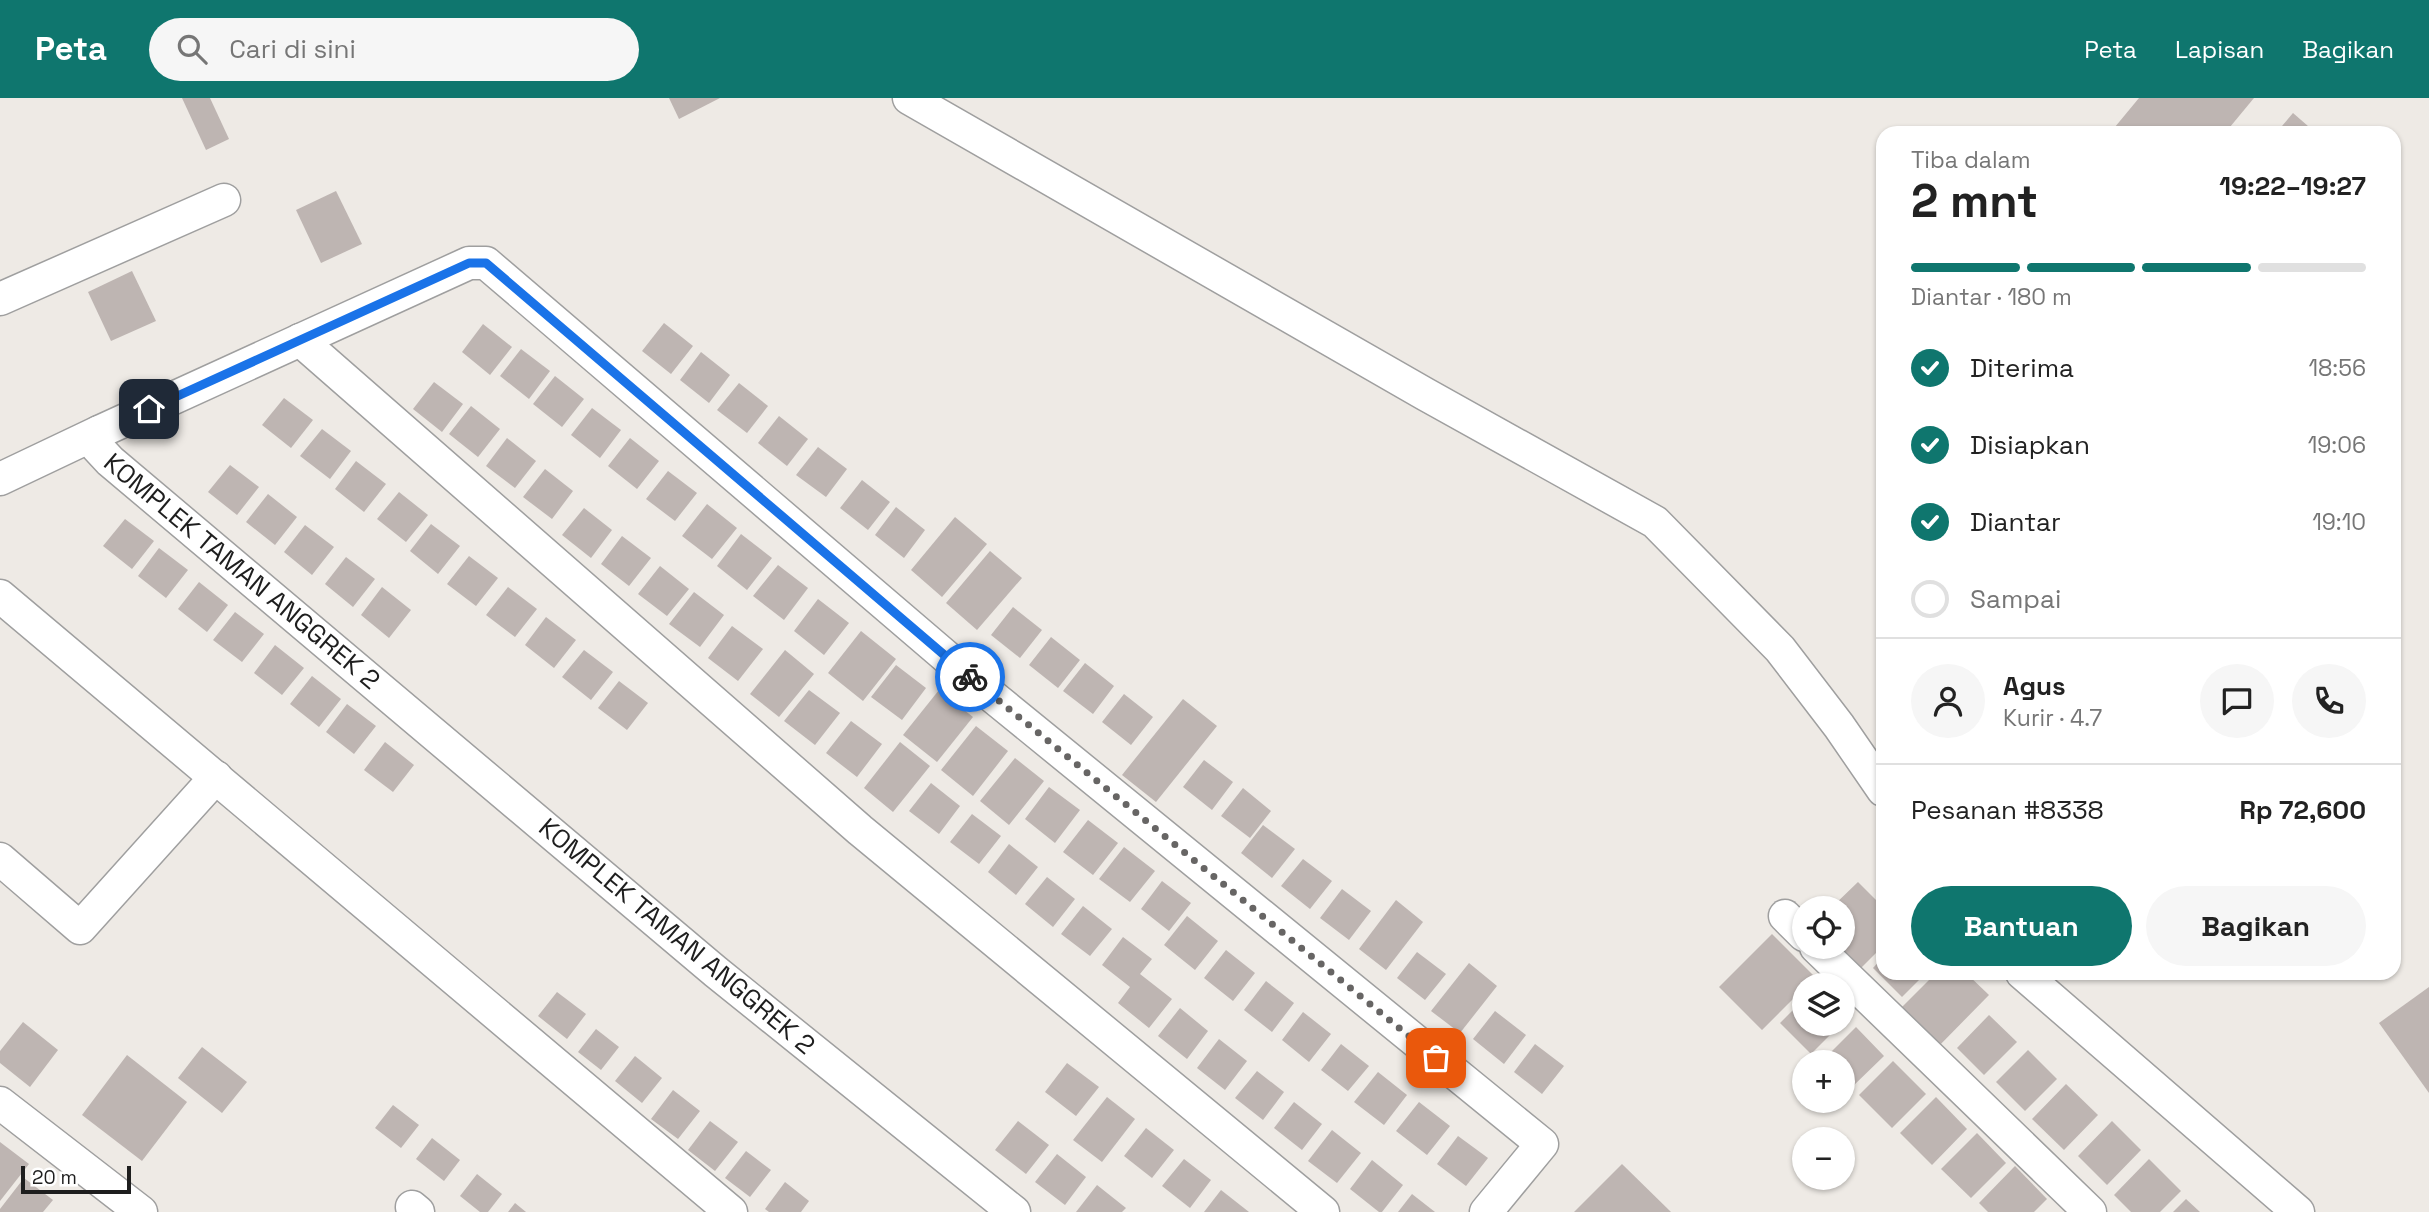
<!DOCTYPE html>
<html lang="id">
<head>
<meta charset="utf-8">
<style>
	:root { --surface:#fff; --page:#f6f6f6; --text:#222; --muted:#767676; --line:#e0e0e0; --accent:#0f766e }
	body { margin:0; font-family:"Space Grotesk",sans-serif; background:var(--page); color:var(--text); height:100vh; display:flex; flex-direction:column; font-size:26px; white-space:nowrap }
	* { box-sizing:border-box; margin:0 }
	p { font-size:23px; color:var(--muted) }
	.icon { flex:none; width:38px; height:38px; fill:none; stroke:currentColor; stroke-width:2; stroke-linecap:round; stroke-linejoin:round }
	.map { position:relative; flex:1; overflow:hidden }
	.sheet { position:absolute; left:1876px; top:28px; width:525px; height:854px; display:flex; flex-direction:column; background:var(--surface); border-radius:21px; box-shadow:0 2px 5px #0004 }
	.sheet>* { flex:none }
	.fabs { position:absolute; left:1792px; top:798px; display:grid; gap:14px }
	.fabs a { display:grid; place-items:center; width:63px; height:63px; border-radius:50%; background:var(--surface); box-shadow:0 2px 5px #0004; font-size:35px }
	.scale { position:absolute; left:21px; bottom:18px; width:110px; box-sizing:border-box; padding-left:7px; border:4px solid #1e1e1e; border-top:0; font-size:19px; line-height:24px; white-space:nowrap; color:#1e1e1e; -webkit-text-stroke:5px #fff; paint-order:stroke }
	.pin { position:absolute; display:grid; place-items:center; width:60px; height:60px; color:#fff; margin:-30px; border-radius:14px; box-shadow:0 4px 10px #0006 }
	.courier { position:absolute; display:grid; place-items:center; width:70px; height:70px; margin:-35px; border:5px solid #1a73e8; border-radius:50%; background:#fff; color:#222; box-shadow:0 2px 9px #0007 }
	.overview em { font-style:normal; font-weight:700 }
	.overview div { display:flex; flex-direction:column-reverse }
	.overview { display:flex; align-items:center; justify-content:space-between; height:119px; padding:0 35px }
	h1 { font-size:46px; font-weight:700; line-height:52px }
	.bar { display:grid; grid-template-columns:repeat(4,1fr); gap:10px 7px; align-content:center; height:84px; padding:0 35px }
	.bar i { height:9px; border-radius:5px; background:var(--line) }
	.bar .active { background:var(--accent) }
	.bar p { grid-column:span 4 }
	.line { display:flex; align-items:center; gap:18px; padding:0 35px; border-top:2px solid var(--line) }
	.line div { flex:1 }
	.round { display:grid; place-items:center; flex:none; width:74px; height:74px; border-radius:37px; background:var(--page) }
	ol { padding:0 35px; list-style:none }
	li { display:flex; align-items:center; gap:21px; height:77px }
	li p { margin-inline-start:auto }
	li .icon { padding:7px; border-radius:50%; background:var(--accent); color:#fff; stroke-width:4 }
	li:last-child { color:var(--muted) }
	li i { width:38px; height:38px; border:4px solid var(--line); border-radius:50% }
	.action { display:flex; gap:14px; margin-top:auto; padding:14px 35px }
	.action a { flex:1; height:80px; border-radius:42px; background:var(--accent); color:#fff; font-size:28px; font-weight:700; line-height:80px; text-align:center }
	.action a+a { background:var(--page); color:var(--text) }
	header { display:flex; align-items:center; gap:42px; box-sizing:border-box; height:98px; padding:0 35px; background:var(--accent); color:#fff }
	header strong { font-size:33px }
	nav { display:flex; gap:38px; margin-inline-start:auto; font-size:24px }
	.search { width:490px; height:63px; background:var(--page); display:flex; align-items:center; gap:18px; box-sizing:border-box; padding:0 24px; border-radius:38px; color:var(--muted); font-size:26px }
	.map>svg:first-child { display:block }
	.building { fill:#beb5b2 }
	.lines { fill:none; stroke-linecap:round; stroke-linejoin:round }
	.street-casing { stroke:#9f9f9f; stroke-width:35 }
	.street { stroke:#fff; stroke-width:32 }
	.done { stroke:#676564; stroke-width:7; stroke-dasharray:0 12.6 }
	.route { stroke:#1a73e8; stroke-width:9 }
	.labels { text-anchor:middle; dominant-baseline:central; stroke-width:5; stroke-linejoin:round; paint-order:stroke }
	.street-label { font-size:26px; fill:#1e1e1e; stroke:#fff }
</style>
</head>
<body>
<header>
<strong>Peta</strong>
<div class="search"><svg class="icon" aria-label="search" viewBox="0 0 24 24"><circle cx="10" cy="10" r="6"/><path d="M15 15l6 6"/></svg>Cari di sini</div>
<nav><a>Peta</a><a>Lapisan</a><a>Bagikan</a></nav>
</header>
<div class="map">
<svg width="2429" height="1114" viewBox="0 0 2429 1114">
	<rect width="100%" height="100%" fill="#eeeae5"/>
	<g class="building">
		<polygon points="182,0 210,0 229,41 206,52"/>
		<polygon points="669,0 720,0 679,21"/>
		<polygon points="2139,0 2254,0 2225,35 2110,35"/>
		<polygon points="2293,15 2316,35 2276,35"/>
		<polygon points="336,93 362,146 321,165 296,112"/>
		<polygon points="132,173 156,223 111,243 88,194"/>
		<polygon points="664,225 693,248 671,276 642,253"/>
		<polygon points="483,226 512,249 490,277 462,254"/>
		<polygon points="521,251 550,273 529,301 500,278"/>
		<polygon points="701,254 730,277 709,305 680,282"/>
		<polygon points="555,278 584,301 562,329 533,306"/>
		<polygon points="434,284 463,306 442,334 413,311"/>
		<polygon points="739,285 768,308 747,335 717,312"/>
		<polygon points="284,300 313,322 291,350 262,327"/>
		<polygon points="471,308 500,331 478,359 449,336"/>
		<polygon points="592,310 621,332 600,360 571,337"/>
		<polygon points="779,318 808,341 787,368 758,345"/>
		<polygon points="322,331 351,353 330,381 300,358"/>
		<polygon points="507,340 536,363 515,390 486,368"/>
		<polygon points="630,340 659,363 637,391 608,368"/>
		<polygon points="818,349 847,371 826,399 796,377"/>
		<polygon points="356,363 386,386 364,414 335,391"/>
		<polygon points="230,367 259,389 237,417 208,394"/>
		<polygon points="545,371 573,393 552,421 523,399"/>
		<polygon points="668,373 697,395 675,423 646,401"/>
		<polygon points="862,382 890,404 868,432 840,410"/>
		<polygon points="399,394 428,417 406,444 377,421"/>
		<polygon points="268,396 297,419 275,447 246,424"/>
		<polygon points="707,406 737,430 712,461 682,438"/>
		<polygon points="896,409 925,432 904,460 875,437"/>
		<polygon points="584,410 612,432 591,460 562,437"/>
		<polygon points="955,419 987,446 942,499 911,472"/>
		<polygon points="125,421 154,443 132,471 103,448"/>
		<polygon points="431,426 460,448 438,476 410,453"/>
		<polygon points="305,427 334,449 312,477 284,454"/>
		<polygon points="741,436 772,460 747,492 717,468"/>
		<polygon points="622,438 651,460 629,488 601,466"/>
		<polygon points="159,450 188,472 166,500 138,478"/>
		<polygon points="990,453 1022,480 977,532 946,505"/>
		<polygon points="469,458 498,480 476,508 447,486"/>
		<polygon points="346,459 375,481 353,509 325,486"/>
		<polygon points="778,467 808,490 784,522 753,498"/>
		<polygon points="660,468 689,491 667,518 638,496"/>
		<polygon points="199,484 228,507 207,534 178,511"/>
		<polygon points="382,489 411,512 389,540 361,517"/>
		<polygon points="508,489 537,511 515,539 486,517"/>
		<polygon points="694,494 724,517 700,549 669,526"/>
		<polygon points="818,501 849,525 824,557 794,533"/>
		<polygon points="1013,509 1042,532 1020,560 991,537"/>
		<polygon points="235,514 264,536 242,564 213,542"/>
		<polygon points="546,519 576,542 554,570 525,547"/>
		<polygon points="732,528 763,551 738,583 708,560"/>
		<polygon points="861,533 896,561 863,603 828,575"/>
		<polygon points="1051,539 1080,562 1058,590 1029,567"/>
		<polygon points="275,547 304,570 282,597 254,575"/>
		<polygon points="584,552 613,574 591,602 562,579"/>
		<polygon points="785,552 814,576 779,619 750,596"/>
		<polygon points="1085,565 1114,588 1093,616 1063,593"/>
		<polygon points="896,567 926,590 902,622 871,599"/>
		<polygon points="312,578 341,601 319,629 290,606"/>
		<polygon points="619,583 648,605 627,632 598,610"/>
		<polygon points="809,592 840,615 815,647 784,623"/>
		<polygon points="939,592 973,619 937,664 903,637"/>
		<polygon points="1124,596 1153,619 1131,647 1102,624"/>
		<polygon points="1183,601 1217,628 1156,704 1122,677"/>
		<polygon points="347,606 376,628 354,656 326,634"/>
		<polygon points="851,623 882,646 857,679 826,655"/>
		<polygon points="976,628 1008,653 973,698 941,672"/>
		<polygon points="385,644 414,667 393,694 364,672"/>
		<polygon points="900,644 930,668 893,714 864,690"/>
		<polygon points="1015,660 1044,683 1009,727 980,703"/>
		<polygon points="1204,662 1233,684 1212,712 1183,689"/>
		<polygon points="931,685 960,708 939,736 909,713"/>
		<polygon points="1049,689 1080,712 1055,745 1025,721"/>
		<polygon points="1243,690 1271,713 1250,740 1221,718"/>
		<polygon points="972,716 1001,738 979,766 950,744"/>
		<polygon points="1088,722 1118,745 1093,777 1063,754"/>
		<polygon points="1263,727 1295,751 1272,780 1241,755"/>
		<polygon points="1009,746 1038,769 1016,797 988,774"/>
		<polygon points="1124,749 1155,773 1130,804 1099,781"/>
		<polygon points="1303,761 1332,783 1310,811 1281,788"/>
		<polygon points="1047,779 1075,801 1053,829 1025,806"/>
		<polygon points="1162,783 1191,805 1169,833 1141,811"/>
		<polygon points="1858,784 1883,809 1883,848 1860,871 1837,849 1843,849 1843,810 1831,810"/>
		<polygon points="1342,791 1371,813 1349,842 1320,820"/>
		<polygon points="1396,802 1423,824 1386,872 1359,851"/>
		<polygon points="1083,808 1112,831 1090,858 1061,836"/>
		<polygon points="1187,818 1218,843 1195,872 1164,847"/>
		<polygon points="1772,836 1815,879 1804,887 1804,890 1762,932 1719,889"/>
		<polygon points="1123,839 1152,861 1140,876 1172,901 1149,930 1118,905 1130,889 1102,867"/>
		<polygon points="1226,852 1255,875 1233,903 1204,880"/>
		<polygon points="1417,854 1446,876 1425,902 1397,880"/>
		<polygon points="1883,859 1883,875 1926,875 1902,899 1873,870"/>
		<polygon points="1469,865 1497,888 1460,935 1431,913"/>
		<polygon points="1936,875 1966,875 1989,897 1934,953 1896,915"/>
		<polygon points="1266,883 1294,905 1272,934 1244,912"/>
		<polygon points="2429,889 2429,995 2379,925"/>
		<polygon points="557,894 586,916 567,941 538,918"/>
		<polygon points="1804,901 1804,926 1841,926 1811,956 1780,925"/>
		<polygon points="1180,910 1208,933 1187,961 1158,938"/>
		<polygon points="1495,913 1526,937 1504,966 1473,941"/>
		<polygon points="1303,914 1331,936 1309,964 1282,942"/>
		<polygon points="1989,917 2017,944 1984,977 1957,950"/>
		<polygon points="23,924 58,952 30,989 0,965 0,953"/>
		<polygon points="1856,929 1884,958 1851,990 1843,982 1843,964 1826,964 1823,962"/>
		<polygon points="596,931 619,949 601,972 578,954"/>
		<polygon points="1219,941 1247,963 1225,992 1197,970"/>
		<polygon points="1341,946 1369,968 1348,993 1321,972"/>
		<polygon points="1535,946 1564,968 1542,996 1514,974"/>
		<polygon points="202,949 247,984 222,1015 178,980"/>
		<polygon points="2028,952 2057,981 2025,1013 1996,984"/>
		<polygon points="127,957 187,1004 142,1063 82,1017"/>
		<polygon points="635,958 662,980 642,1005 615,983"/>
		<polygon points="1893,963 1926,996 1892,1030 1859,997"/>
		<polygon points="1067,965 1099,989 1076,1018 1045,994"/>
		<polygon points="1257,973 1284,994 1263,1022 1235,1000"/>
		<polygon points="1378,974 1407,997 1384,1027 1354,1004"/>
		<polygon points="2066,986 2098,1017 2064,1052 2032,1021"/>
		<polygon points="673,992 700,1013 678,1041 651,1021"/>
		<polygon points="1107,999 1135,1021 1102,1064 1073,1042"/>
		<polygon points="1936,999 1967,1031 1932,1067 1900,1035"/>
		<polygon points="1294,1004 1322,1026 1302,1052 1274,1030"/>
		<polygon points="1419,1004 1450,1028 1427,1057 1396,1033"/>
		<polygon points="393,1007 419,1027 401,1050 375,1030"/>
		<polygon points="710,1023 738,1044 715,1073 688,1052"/>
		<polygon points="1018,1023 1049,1047 1026,1076 995,1052"/>
		<polygon points="2112,1023 2141,1052 2107,1087 2078,1058"/>
		<polygon points="1146,1030 1174,1052 1152,1080 1124,1058"/>
		<polygon points="1332,1032 1361,1055 1337,1085 1308,1063"/>
		<polygon points="1977,1035 2006,1065 1971,1100 1941,1071"/>
		<polygon points="1458,1038 1488,1060 1466,1088 1437,1066"/>
		<polygon points="432,1040 460,1062 444,1083 416,1061"/>
		<polygon points="0,1044 29,1066 0,1103"/>
		<polygon points="746,1053 771,1072 750,1099 725,1080"/>
		<polygon points="1057,1056 1086,1079 1065,1107 1035,1084"/>
		<polygon points="1184,1061 1211,1082 1190,1110 1162,1088"/>
		<polygon points="2149,1061 2181,1093 2160,1114 2131,1114 2114,1097"/>
		<polygon points="1372,1062 1403,1087 1382,1114 1379,1114 1350,1091"/>
		<polygon points="1622,1066 1671,1114 1574,1114"/>
		<polygon points="2015,1068 2047,1101 2034,1114 1988,1114 1979,1105"/>
		<polygon points="477,1076 502,1096 488,1114 480,1114 460,1098"/>
		<polygon points="24,1080 53,1102 43,1114 0,1114 0,1111"/>
		<polygon points="785,1084 809,1103 801,1114 769,1114 765,1111"/>
		<polygon points="1097,1087 1126,1110 1122,1114 1076,1114"/>
		<polygon points="1221,1092 1249,1114 1204,1114"/>
		<polygon points="1412,1096 1435,1114 1398,1114"/>
		<polygon points="2186,1101 2200,1114 2173,1114"/>
		<polygon points="515,1105 526,1114 508,1114"/>
	</g>
	<g class="lines">
		<g class="street-casing">
			<g id="street">
				<polyline points="909,0 1425,296 1655,424 1780,551 1839,628 1883,692"/>
				<polyline points="0,201 224,102"/>
				<polyline points="300,242 860,732 1323,1114"/>
				<polyline points="0,381 99,334"/>
				<polyline points="0,498 731,1114"/>
				<polyline points="0,761 80,830 216,679"/>
				<polyline points="1785,818 1804,837"/>
				<polyline points="1816,849 2090,1114"/>
				<polyline points="2022,875 2298,1114"/>
				<polyline points="0,1005 141,1114"/>
				<polyline points="412,1109 418,1114"/>
				<polyline points="1014,1114 716,874 110,363 97,349 99,334 469,165 486,165 992,598 1542,1046 1486,1114"/>
			</g>
		</g>
		<use href="#street" class="street"/>
	</g>
	<g class="lines">
		<polyline class="done" points="970,579 1436,960"/>
		<polyline class="route" points="149,311 469,165 486,165 970,579"/>
	</g>
	<g class="labels">
		<g class="street-label">
			<text transform="translate(242 473) rotate(40)">KOMPLEK TAMAN ANGGREK 2</text>
			<text transform="translate(677 838) rotate(40)">KOMPLEK TAMAN ANGGREK 2</text>
		</g>
	</g>
</svg>
<div class="fabs">
<a><svg class="icon" aria-label="locate" viewBox="0 0 24 24"><circle cx="12" cy="12" r="6"/><path d="M12 2v4M12 18v4M2 12h4M18 12h4"/></svg></a>
<a><svg class="icon" aria-label="layers" viewBox="0 0 24 24"><path d="M12 4l9 5-9 5-9-5zM3 14l9 5 9-5"/></svg></a>
<a>+</a>
<a>−</a>
</div>
<div class="scale">20 m</div>
<div class="pin" style="left:1436px;top:960px;background:#ea580c"><svg class="icon" aria-label="bag" viewBox="0 0 24 24"><path d="M5 8h14l-1 12H6zM9 8a3 3 0 0 1 6 0"/></svg></div>
<div class="pin" style="left:149px;top:311px;background:#1f2937"><svg class="icon" aria-label="home" viewBox="0 0 24 24"><path d="M3 11l9-7 9 7M6 9v11h12V9"/></svg></div>
<div class="courier" style="left:970px;top:579px"><svg class="icon" aria-label="bike" viewBox="0 0 24 24"><circle cx="6" cy="16" r="4"/><circle cx="18" cy="16" r="4"/><path d="M6 16l4-8h5l3 8M10 8l3 8H6M13 5h3"/></svg></div>
<section class="sheet">
<div class="overview"><div><h1>2 mnt</h1><p>Tiba dalam</p></div><em>19:22–19:27</em></div>
<div class="bar"><i class="active"></i><i class="active"></i><i class="active"></i><i></i><p>Diantar · 180 m</p></div>
<ol>
<li><svg class="icon" aria-label="check" viewBox="0 0 24 24"><path d="M5 12l5 5 9-10"/></svg>Diterima<p>18:56</p></li>
<li><svg class="icon" aria-label="check" viewBox="0 0 24 24"><path d="M5 12l5 5 9-10"/></svg>Disiapkan<p>19:06</p></li>
<li><svg class="icon" aria-label="check" viewBox="0 0 24 24"><path d="M5 12l5 5 9-10"/></svg>Diantar<p>19:10</p></li>
<li><i></i>Sampai</li>
</ol>
<div class="line" style="height:126px"><a class="round"><svg class="icon" aria-label="person" viewBox="0 0 24 24"><circle cx="12" cy="8" r="4"/><path d="M4 21q1-7 8-7t8 7"/></svg></a><div><b>Agus</b><p>Kurir · 4.7</p></div><a class="round"><svg class="icon" aria-label="chat" viewBox="0 0 24 24"><path d="M4 5h16v11H9l-5 4z"/></svg></a><a class="round"><svg class="icon" aria-label="phone" viewBox="0 0 24 24"><path d="M5 4h4l2 5-3 2q2 4 5 5l2-3 5 2v4C11 20 4 13 5 4z"/></svg></a></div>
<div class="line" style="height:91px"><div>Pesanan #8338</div><b>Rp 72,600</b></div>
<div class="action"><a>Bantuan</a><a>Bagikan</a></div>
</section>
</div>
</body>
</html>
